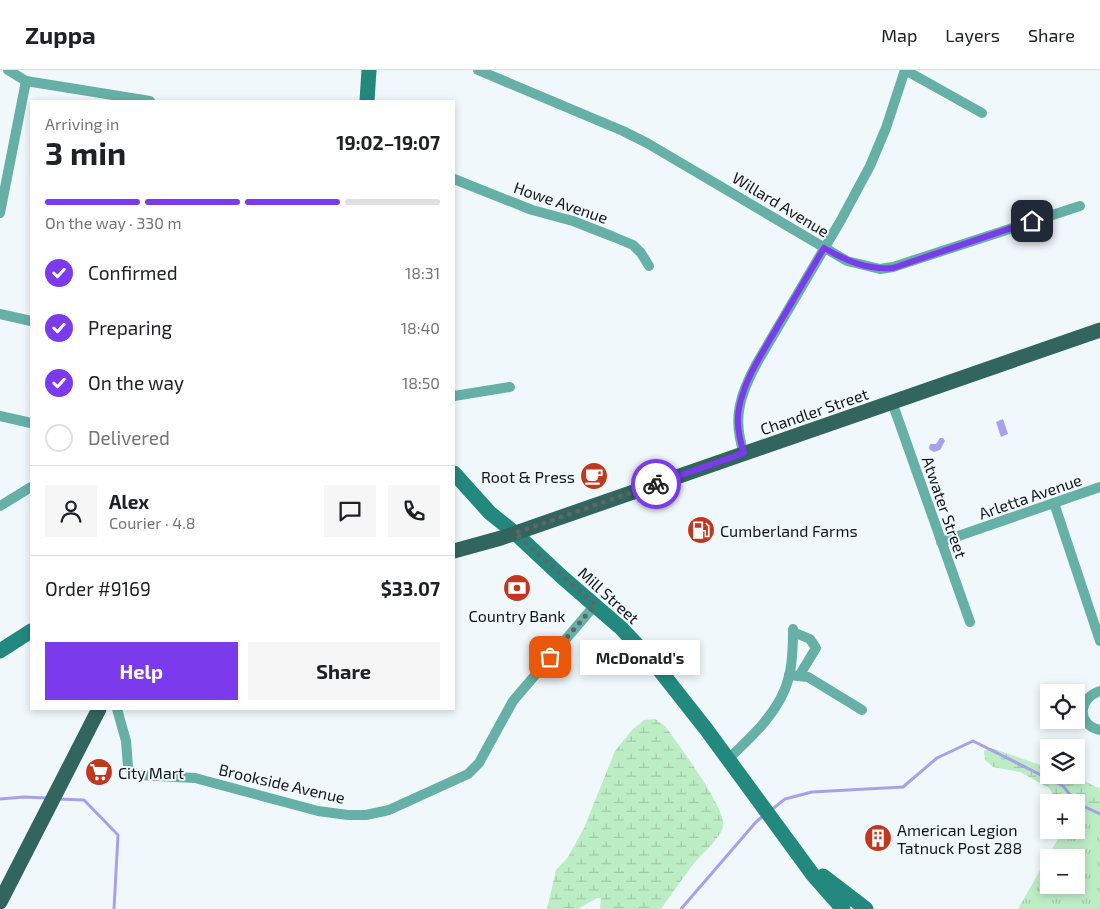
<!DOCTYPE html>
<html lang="en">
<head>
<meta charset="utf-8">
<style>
	:root { --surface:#fff; --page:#f6f6f6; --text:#202124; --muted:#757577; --line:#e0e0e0; --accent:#7c3aed }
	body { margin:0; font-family:"Exo 2",sans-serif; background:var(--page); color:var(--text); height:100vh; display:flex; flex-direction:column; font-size:19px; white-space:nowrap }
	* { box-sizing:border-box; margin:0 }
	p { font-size:16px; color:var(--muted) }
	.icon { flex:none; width:28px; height:28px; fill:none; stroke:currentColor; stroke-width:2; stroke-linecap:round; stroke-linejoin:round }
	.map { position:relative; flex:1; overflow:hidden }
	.panel { position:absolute; left:30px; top:30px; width:425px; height:610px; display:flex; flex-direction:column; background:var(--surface); border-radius:0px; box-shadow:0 2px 8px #0003 }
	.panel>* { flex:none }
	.fabs { position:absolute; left:1040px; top:614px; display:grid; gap:10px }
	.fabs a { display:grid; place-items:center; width:45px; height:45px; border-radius:0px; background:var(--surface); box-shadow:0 2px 8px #0003; font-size:25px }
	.pin { position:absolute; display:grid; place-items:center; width:42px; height:42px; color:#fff; margin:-21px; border-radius:10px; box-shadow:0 2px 8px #0006 }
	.courier { position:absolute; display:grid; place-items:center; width:50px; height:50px; margin:-25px; border:4px solid #7c3aed; border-radius:50%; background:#fff; color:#222; box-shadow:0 1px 6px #0007 }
	.bubble { position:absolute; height:35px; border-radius:0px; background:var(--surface); box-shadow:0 2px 8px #0003; font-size:16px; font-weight:700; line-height:35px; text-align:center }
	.overview em { font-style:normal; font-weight:700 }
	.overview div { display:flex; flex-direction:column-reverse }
	.overview { display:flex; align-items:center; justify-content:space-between; height:85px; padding:0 15px }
	h1 { font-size:32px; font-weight:700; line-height:38px }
	.bar { display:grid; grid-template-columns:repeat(4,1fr); gap:8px 5px; align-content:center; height:60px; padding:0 15px }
	.bar i { height:6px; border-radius:4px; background:var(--line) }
	.bar .on { background:var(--accent) }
	.bar p { grid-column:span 4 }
	.line { display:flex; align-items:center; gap:12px; padding:0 15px; border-top:1px solid var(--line) }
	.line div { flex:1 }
	.round { display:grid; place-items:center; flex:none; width:52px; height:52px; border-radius:0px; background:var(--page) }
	ol { padding:0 15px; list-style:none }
	li { display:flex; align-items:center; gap:15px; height:55px }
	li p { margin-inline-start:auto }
	li .icon { padding:5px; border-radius:50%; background:var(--accent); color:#fff; stroke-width:4 }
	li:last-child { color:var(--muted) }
	li i { width:28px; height:28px; border:2px solid var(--line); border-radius:50% }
	.action { display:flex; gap:10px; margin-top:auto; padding:10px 15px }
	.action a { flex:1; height:58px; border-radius:0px; background:var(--accent); color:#fff; font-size:20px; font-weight:700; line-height:58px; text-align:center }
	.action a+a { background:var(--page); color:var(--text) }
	header { display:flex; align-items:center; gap:30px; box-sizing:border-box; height:70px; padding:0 25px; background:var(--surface); border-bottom:1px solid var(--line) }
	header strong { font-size:24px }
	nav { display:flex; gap:28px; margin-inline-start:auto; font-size:18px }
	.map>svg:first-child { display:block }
	.wetland { fill:url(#wetland-marsh) }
	.park { fill:url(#park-tufts); fill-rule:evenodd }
	.water { fill:#a8a0ea }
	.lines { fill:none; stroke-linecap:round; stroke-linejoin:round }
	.stream { stroke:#a8a0ea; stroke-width:3 }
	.street { stroke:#67b0a7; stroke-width:10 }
	.secondary { stroke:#23887e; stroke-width:15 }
	.primary { stroke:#31655e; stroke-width:15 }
	.done { stroke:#616567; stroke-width:5; stroke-dasharray:0 9 }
	.route { stroke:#7c3aed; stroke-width:6 }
	.labels { text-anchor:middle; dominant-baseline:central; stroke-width:4; stroke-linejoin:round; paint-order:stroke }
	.street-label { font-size:16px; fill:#131617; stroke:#f1f8fb }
	.poi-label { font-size:16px; fill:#131617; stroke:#f1f8fb; text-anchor:start }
</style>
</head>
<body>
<header>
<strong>Zuppa</strong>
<nav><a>Map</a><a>Layers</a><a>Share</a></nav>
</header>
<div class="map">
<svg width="1100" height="839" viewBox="0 0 1100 839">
	<defs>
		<pattern id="wetland-marsh" width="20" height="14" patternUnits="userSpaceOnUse" patternTransform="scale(1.25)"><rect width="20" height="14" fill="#bcedc5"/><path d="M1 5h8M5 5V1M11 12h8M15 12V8" fill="none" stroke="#a1caa8"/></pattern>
		<pattern id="park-tufts" width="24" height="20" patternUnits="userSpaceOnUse" patternTransform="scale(1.25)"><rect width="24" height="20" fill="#bcedc5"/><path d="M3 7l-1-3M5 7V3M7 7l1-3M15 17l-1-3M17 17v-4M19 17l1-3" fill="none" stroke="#a1caa8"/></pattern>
	</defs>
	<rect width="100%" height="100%" fill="#f1f8fb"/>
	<g class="wetland">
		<path d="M655,649L665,656C677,673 728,740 723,757C720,769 700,785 692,796C681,810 671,825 661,839H600L601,828H597L578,839H547L556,800L568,787L584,758L615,681L632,660L644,650Z"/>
		<path d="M991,678L1049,698V705C1071,705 1080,708 1100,719V839L1076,815V732H1058L1049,718L1020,702L993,697L985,690L984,681Z"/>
	</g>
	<path class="park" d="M1076,737L1100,748V839H1018L1063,760H1076ZM1049,788H1076V815H1049Z"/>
	<g class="water">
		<polygon points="1003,349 1008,364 1001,367 996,352"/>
		<polygon points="940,368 943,368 945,371 940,380 934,382 930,380 929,378 930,374 936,374"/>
	</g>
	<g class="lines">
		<g class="stream">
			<polyline points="0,729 24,727 47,728"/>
			<polyline points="58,729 84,730 118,765 114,839"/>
			<polyline points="1076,733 1100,744"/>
			<polyline points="770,741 785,729 812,722 903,717 937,688 973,671 1063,716 1076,732"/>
			<polyline points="681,839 756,752 763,746"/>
		</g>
		<g class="street">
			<polyline points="8,0 26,11 150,31"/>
			<polyline points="478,0 623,61 647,73 847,191 880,199 893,197 1080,136"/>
			<polyline points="905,0 982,43"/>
			<polyline points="454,109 532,140 573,151 614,167 633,175 641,183 649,196"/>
			<polyline points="0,143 26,11"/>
			<polyline points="0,244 31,251"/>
			<polyline points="454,326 510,317"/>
			<polyline points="892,332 970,552"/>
			<polyline points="0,346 31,353"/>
			<path d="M744,383C732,349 740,324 757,293L841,150L870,96L886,58L905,0"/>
			<polyline points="1054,433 1100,571"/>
			<polyline points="0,436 31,417"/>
			<polyline points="941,472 1100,417"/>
			<polyline points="793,562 810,569 816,578 799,606"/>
			<polyline points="789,605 808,607 862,640"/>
			<path d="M1100,621C1078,628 1076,655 1100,660"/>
			<polyline points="117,639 126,671 128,697 132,702 139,705 195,708 318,741 348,745 366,745 389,740 468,704 479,693 513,631 595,535"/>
			<path d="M728,689C752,667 782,639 789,606C793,591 793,574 793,559"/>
		</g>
		<g class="secondary">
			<polyline points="367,31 369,0"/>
			<polyline points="454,403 490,443 515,463 562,507 621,558 654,593 706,659 813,805 843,839"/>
			<polyline points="0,581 31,561"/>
			<polyline points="823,806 866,839"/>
		</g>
		<g class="primary">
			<polyline points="454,481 501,468 1100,260"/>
			<polyline points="0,832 99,639"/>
		</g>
	</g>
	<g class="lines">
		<polyline class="done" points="550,587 595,535 515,463 656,414"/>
		<path class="route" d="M656,414L744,383C739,368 736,353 739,338C745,307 764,281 779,254C794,229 809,203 824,178C847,191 867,200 893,198L1032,151"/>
	</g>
	<defs>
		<g id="cafe-disc" transform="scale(1.4375)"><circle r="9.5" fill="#c2371f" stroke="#f1f8fb"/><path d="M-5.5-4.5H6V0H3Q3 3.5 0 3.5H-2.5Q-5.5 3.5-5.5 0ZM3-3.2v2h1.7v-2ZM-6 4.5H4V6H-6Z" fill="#fff"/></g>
		<g id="fuel-disc" transform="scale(1.4375)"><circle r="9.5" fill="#c2371f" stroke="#f1f8fb"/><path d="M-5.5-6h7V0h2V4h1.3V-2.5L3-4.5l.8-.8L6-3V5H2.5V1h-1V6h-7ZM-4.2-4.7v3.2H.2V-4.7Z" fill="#fff"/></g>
		<g id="bank-disc" transform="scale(1.4375)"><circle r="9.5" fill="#c2371f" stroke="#f1f8fb"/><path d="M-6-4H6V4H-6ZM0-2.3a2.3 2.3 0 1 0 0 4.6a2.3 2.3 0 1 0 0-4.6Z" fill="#fff"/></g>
		<g id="supermarket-disc" transform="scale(1.4375)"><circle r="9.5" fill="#c2371f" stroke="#f1f8fb"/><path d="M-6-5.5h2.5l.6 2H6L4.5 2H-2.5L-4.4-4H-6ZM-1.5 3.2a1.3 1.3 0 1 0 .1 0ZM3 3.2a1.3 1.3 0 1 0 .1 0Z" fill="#fff"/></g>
		<g id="building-disc" transform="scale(1.4375)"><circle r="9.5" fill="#c2371f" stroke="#f1f8fb"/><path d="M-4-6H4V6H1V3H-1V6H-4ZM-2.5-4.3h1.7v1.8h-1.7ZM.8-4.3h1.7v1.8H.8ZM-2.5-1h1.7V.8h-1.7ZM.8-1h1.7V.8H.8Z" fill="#fff"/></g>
	</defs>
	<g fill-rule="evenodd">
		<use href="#cafe-disc" x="594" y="406"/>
		<use href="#fuel-disc" x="701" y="460"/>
		<use href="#bank-disc" x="517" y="518"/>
		<use href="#supermarket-disc" x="99" y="702"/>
		<use href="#building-disc" x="878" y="768"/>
	</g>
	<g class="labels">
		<g class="street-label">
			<text transform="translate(561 132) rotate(19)">Howe Avenue</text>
			<text transform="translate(781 134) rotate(31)">Willard Avenue</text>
			<text transform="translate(814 341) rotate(-19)">Chandler Street</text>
			<text transform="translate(1030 426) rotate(-19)">Arletta Avenue</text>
			<text transform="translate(945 437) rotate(71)">Atwater Street</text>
			<text transform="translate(609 525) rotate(42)">Mill Street</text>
			<text transform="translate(282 713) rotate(13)">Brookside Avenue</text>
		</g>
		<g class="poi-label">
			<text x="575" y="406" text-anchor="end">Root &amp; Press</text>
			<text x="720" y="460">Cumberland Farms</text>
			<text x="517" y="545" text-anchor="middle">Country Bank</text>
			<text x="118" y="702">City Mart</text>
			<text x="897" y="759">American Legion<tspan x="897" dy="18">Tatnuck Post 288</tspan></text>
		</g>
	</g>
</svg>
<div class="fabs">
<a><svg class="icon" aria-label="locate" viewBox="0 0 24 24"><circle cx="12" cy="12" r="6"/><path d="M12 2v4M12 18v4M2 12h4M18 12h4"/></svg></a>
<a><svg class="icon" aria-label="layers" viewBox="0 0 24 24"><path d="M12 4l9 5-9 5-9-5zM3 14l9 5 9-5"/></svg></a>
<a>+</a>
<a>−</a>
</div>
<div class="pin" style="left:550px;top:587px;background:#ea580c"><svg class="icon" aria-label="bag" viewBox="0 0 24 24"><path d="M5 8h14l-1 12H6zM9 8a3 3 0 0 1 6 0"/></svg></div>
<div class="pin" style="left:1032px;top:151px;background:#1f2937"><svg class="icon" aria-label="home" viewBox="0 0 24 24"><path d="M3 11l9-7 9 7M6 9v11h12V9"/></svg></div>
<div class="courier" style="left:656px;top:414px"><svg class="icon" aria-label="bike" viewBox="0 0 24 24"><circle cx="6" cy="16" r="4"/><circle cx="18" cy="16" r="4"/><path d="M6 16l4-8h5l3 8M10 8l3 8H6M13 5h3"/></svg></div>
<div class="bubble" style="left:580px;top:570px;width:120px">McDonald's</div>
<section class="panel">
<div class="overview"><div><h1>3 min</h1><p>Arriving in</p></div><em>19:02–19:07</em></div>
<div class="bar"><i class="on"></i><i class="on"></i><i class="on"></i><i></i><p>On the way · 330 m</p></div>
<ol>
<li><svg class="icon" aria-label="check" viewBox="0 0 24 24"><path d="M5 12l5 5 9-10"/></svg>Confirmed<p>18:31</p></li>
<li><svg class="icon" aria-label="check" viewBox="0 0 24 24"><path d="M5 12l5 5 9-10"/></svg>Preparing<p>18:40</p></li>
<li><svg class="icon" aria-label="check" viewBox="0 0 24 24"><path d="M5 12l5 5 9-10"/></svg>On the way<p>18:50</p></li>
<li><i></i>Delivered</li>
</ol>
<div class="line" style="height:90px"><a class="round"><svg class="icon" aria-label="person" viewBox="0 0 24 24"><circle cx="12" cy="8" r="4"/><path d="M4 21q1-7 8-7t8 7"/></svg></a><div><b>Alex</b><p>Courier · 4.8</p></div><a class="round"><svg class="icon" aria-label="chat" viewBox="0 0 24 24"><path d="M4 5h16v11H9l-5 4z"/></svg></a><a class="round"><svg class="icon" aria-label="phone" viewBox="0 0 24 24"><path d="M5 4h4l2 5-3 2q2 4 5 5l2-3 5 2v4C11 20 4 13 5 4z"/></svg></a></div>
<div class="line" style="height:65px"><div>Order #9169</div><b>$33.07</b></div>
<div class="action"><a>Help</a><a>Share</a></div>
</section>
</div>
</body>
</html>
